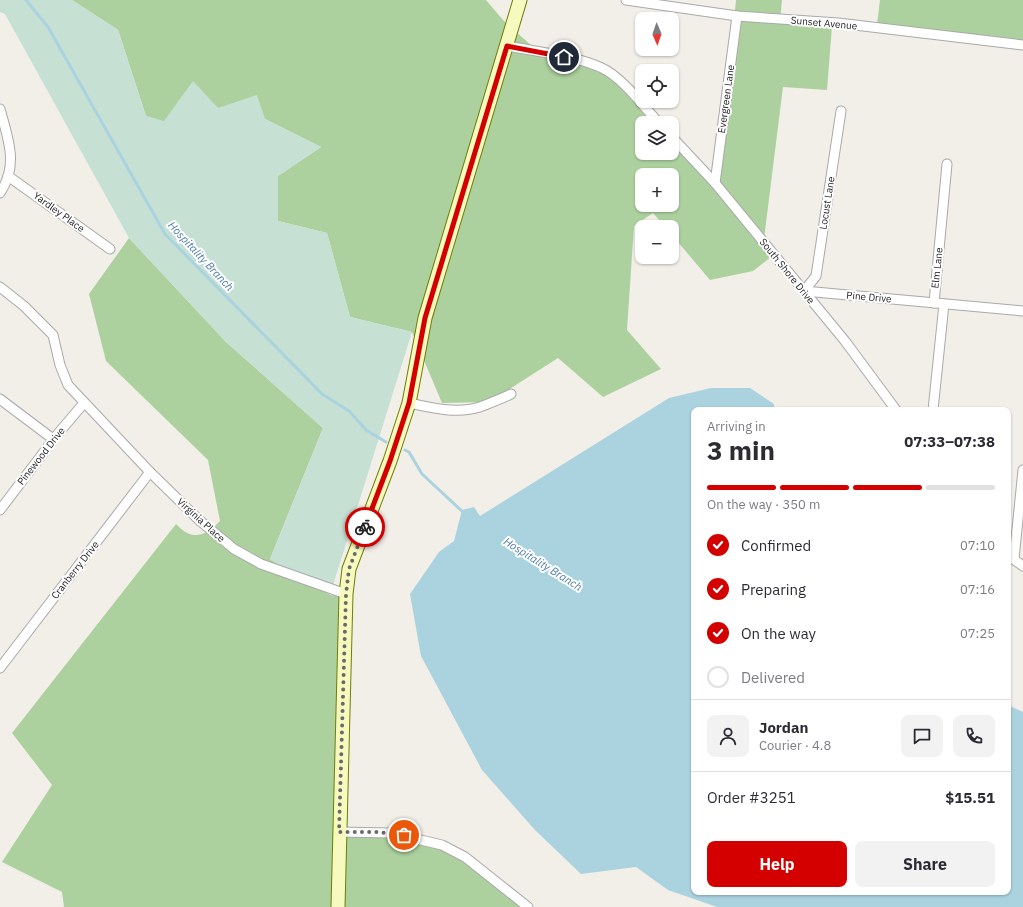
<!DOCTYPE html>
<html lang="en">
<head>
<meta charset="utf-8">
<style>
	:root { --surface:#fff; --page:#f2f2f3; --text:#2b2b33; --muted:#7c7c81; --line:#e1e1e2; --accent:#d40000 }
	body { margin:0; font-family:"IBM Plex Sans",sans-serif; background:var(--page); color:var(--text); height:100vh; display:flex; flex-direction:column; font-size:15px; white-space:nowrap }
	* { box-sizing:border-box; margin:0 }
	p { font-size:13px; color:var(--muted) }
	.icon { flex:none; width:22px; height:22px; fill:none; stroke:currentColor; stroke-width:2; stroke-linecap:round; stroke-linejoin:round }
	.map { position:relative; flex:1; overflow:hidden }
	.side { position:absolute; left:691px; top:407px; width:320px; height:488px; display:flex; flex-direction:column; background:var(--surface); border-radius:8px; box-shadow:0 1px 3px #0004 }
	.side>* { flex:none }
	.needle { width:26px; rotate:178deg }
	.buttons { position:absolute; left:635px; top:12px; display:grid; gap:8px }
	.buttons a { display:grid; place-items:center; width:44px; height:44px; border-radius:8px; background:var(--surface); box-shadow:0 1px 3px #0004; font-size:20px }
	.pin { position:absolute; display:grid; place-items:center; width:34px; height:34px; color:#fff; margin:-17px; border:2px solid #fff; border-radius:50%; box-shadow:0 1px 4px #0007 }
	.courier { position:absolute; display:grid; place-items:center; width:40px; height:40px; margin:-20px; border:3px solid #d40000; border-radius:50%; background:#fff; color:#222; box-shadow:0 1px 5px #0007 }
	.overview em { font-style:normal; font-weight:800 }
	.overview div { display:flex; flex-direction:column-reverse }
	.overview { display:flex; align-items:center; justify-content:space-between; height:68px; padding:0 16px }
	h1 { font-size:26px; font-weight:800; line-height:30px }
	.bar { display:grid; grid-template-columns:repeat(4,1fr); gap:6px 4px; align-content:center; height:48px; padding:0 16px }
	.bar i { height:5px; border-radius:3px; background:var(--line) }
	.bar .active { background:var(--accent) }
	.bar p { grid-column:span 4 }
	.line { display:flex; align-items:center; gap:10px; padding:0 16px; border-top:1px solid var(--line) }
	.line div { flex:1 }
	.round { display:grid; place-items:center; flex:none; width:42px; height:42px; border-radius:8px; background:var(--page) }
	ol { padding:0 16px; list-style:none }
	li { display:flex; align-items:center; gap:12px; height:44px }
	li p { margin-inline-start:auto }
	li .icon { padding:4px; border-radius:50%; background:var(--accent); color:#fff; stroke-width:4 }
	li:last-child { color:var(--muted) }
	li i { width:22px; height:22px; border:2px solid var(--line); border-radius:50% }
	.cta { display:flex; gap:8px; margin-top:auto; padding:8px 16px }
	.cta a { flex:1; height:46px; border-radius:8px; background:var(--accent); color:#fff; font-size:16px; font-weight:800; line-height:46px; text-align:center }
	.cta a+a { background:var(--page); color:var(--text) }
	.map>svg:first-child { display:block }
	.forest { fill:#add19e; fill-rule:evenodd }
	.wetland { fill:#c6e0d4 }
	.water { fill:#aad3df }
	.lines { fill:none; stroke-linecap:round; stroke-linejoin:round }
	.stream { stroke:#aad3df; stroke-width:3 }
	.street-casing { stroke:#a9a9a9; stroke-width:11 }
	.secondary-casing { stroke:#707d05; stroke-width:15 }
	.street { stroke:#fff; stroke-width:9 }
	.secondary { stroke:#f7fabf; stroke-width:13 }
	.done { stroke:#6b6a68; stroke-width:4; stroke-dasharray:0 7.2 }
	.route { stroke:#d40000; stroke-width:5 }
	.labels { text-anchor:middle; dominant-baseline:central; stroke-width:4; stroke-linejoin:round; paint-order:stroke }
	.street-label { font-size:10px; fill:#222; stroke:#fff }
	.water-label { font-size:11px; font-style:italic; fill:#4a7aab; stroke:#fff }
</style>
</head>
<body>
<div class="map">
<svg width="1023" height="907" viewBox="0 0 1023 907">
	<rect width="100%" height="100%" fill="#f2efe9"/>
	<g class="forest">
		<path d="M72,0H486L503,20L533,47L619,80L660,123H642V153H672V136L718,183L736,0H782L780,21L832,26L827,90L783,87L764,239L776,253L753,271L710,280L672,235V227H665L653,213L634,226L627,330L661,369L603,397L558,358L489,402L442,403L412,332L350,317L327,233L278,221V176L321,147L265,119L218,108L164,122L146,116L118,30ZM642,175H672V205H642Z"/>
		<polygon points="880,0 1023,0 1023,49 876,32"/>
		<path d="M129,238L226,342L323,428L270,559L330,595L352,599L347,833L455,846L531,907H64L62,892L2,862L52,785L12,733L176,524C193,542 205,536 220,521L208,460L106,361L89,294Z"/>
	</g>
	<polygon class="wetland" points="0,0 72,0 118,30 146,116 164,121 193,81 218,108 257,95 265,119 321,147 278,176 278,221 327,233 350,317 412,332 330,595 270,559 323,428 226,342 129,238 5,14 0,12"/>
	<polygon class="water" points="711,388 750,388 774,404 774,410 694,410 694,892 1008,892 1008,705 1023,712 1023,907 717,907 668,890 636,867 581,874 535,830 482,770 421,656 410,594 439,552 454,541 462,510 474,507 480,516 669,398"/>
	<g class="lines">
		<g class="stream">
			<polyline points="26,0 48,27 165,234 322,394 349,411 366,430 386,442"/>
			<polyline points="405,450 409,452 422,474 464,513"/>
		</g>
		<g class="street-casing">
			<g id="street">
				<polyline points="626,0 737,16 838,23 1023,45"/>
				<path d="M507,46C538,52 573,55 602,68C623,78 643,106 659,123"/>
				<path d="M0,109C8,139 19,165 0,193"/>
				<polyline points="672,137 715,183 845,341 896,410"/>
				<polyline points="8,176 110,249"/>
				<polyline points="715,183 737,16"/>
				<polyline points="0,287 24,306 53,335 60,365 68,385 150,472 199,520 234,549 261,564 346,594"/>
				<polyline points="804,291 1023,311"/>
				<polyline points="804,291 816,276 841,111"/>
				<polyline points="934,303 947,164"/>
				<polyline points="0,399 53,439"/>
				<path d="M409,403C432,408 457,414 480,407C490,403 501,399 511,394"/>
				<polyline points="933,410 944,304"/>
				<polyline points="0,510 56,436 84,403"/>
				<polyline points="1009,556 1023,566"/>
				<polyline points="1014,559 1023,470"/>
				<polyline points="0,668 150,472"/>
				<polyline points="339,832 391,833 442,845 465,857 528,907"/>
			</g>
		</g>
		<g class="secondary-casing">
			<polyline id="secondary" points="338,907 346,594 349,569 390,461 409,403 425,318 520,0"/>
		</g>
		<use href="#street" class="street"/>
		<use href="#secondary" class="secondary"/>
	</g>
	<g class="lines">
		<polyline class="done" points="365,527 349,569 346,594 339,832 378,832 404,835"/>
		<polyline class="route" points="365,527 390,461 409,403 425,318 507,46 564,57"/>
	</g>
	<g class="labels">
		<g class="street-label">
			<text transform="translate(824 23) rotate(5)">Sunset Avenue</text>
			<text transform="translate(726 99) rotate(-82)">Evergreen Lane</text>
			<text transform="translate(827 203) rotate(-81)">Locust Lane</text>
			<text transform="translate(59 212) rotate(36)">Yardley Place</text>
			<text transform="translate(937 268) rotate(-84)">Elm Lane</text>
			<text transform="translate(787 271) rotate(51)">South Shore Drive</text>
			<text transform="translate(869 297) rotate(5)">Pine Drive</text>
			<text transform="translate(41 456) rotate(-52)">Pinewood Drive</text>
			<text transform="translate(201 520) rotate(42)">Virginia Place</text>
			<text transform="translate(75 570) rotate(-52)">Cranberry Drive</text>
		</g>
		<g class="water-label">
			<text transform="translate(201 256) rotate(47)">Hospitality Branch</text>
			<text transform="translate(543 564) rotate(32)">Hospitality Branch</text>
		</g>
	</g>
</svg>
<div class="buttons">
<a><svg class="needle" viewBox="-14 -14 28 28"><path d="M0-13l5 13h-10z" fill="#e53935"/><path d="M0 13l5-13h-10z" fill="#7c7c81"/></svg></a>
<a><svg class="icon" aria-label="locate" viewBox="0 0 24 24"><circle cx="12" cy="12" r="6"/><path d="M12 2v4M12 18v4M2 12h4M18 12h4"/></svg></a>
<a><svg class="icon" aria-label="layers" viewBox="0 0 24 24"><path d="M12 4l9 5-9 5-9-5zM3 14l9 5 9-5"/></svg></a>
<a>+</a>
<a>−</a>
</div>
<div class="pin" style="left:404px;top:835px;background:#ea580c"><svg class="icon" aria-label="bag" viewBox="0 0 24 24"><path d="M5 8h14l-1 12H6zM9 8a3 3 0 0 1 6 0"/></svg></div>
<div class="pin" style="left:564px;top:57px;background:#1f2937"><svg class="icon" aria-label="home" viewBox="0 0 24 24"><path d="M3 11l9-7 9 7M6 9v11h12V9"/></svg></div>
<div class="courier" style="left:365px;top:527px"><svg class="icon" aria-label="bike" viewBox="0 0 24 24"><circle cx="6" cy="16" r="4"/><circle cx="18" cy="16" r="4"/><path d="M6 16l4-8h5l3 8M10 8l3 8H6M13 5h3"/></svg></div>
<section class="side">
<div class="overview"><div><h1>3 min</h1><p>Arriving in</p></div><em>07:33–07:38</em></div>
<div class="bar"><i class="active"></i><i class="active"></i><i class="active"></i><i></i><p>On the way · 350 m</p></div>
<ol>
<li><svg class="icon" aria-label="check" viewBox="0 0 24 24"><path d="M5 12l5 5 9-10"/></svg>Confirmed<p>07:10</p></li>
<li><svg class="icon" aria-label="check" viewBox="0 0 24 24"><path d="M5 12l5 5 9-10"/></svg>Preparing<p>07:16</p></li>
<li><svg class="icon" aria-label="check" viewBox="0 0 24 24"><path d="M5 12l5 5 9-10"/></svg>On the way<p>07:25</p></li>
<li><i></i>Delivered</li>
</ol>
<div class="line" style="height:72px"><a class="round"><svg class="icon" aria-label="person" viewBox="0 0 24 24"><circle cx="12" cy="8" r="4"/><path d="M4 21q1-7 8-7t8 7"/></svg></a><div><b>Jordan</b><p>Courier · 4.8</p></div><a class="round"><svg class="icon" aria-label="chat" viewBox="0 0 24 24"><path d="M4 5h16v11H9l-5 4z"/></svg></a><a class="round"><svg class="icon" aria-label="phone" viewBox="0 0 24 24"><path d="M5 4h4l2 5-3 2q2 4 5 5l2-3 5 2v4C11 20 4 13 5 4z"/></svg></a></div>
<div class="line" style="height:52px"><div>Order #3251</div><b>$15.51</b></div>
<div class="cta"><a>Help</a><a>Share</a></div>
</section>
</div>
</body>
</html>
